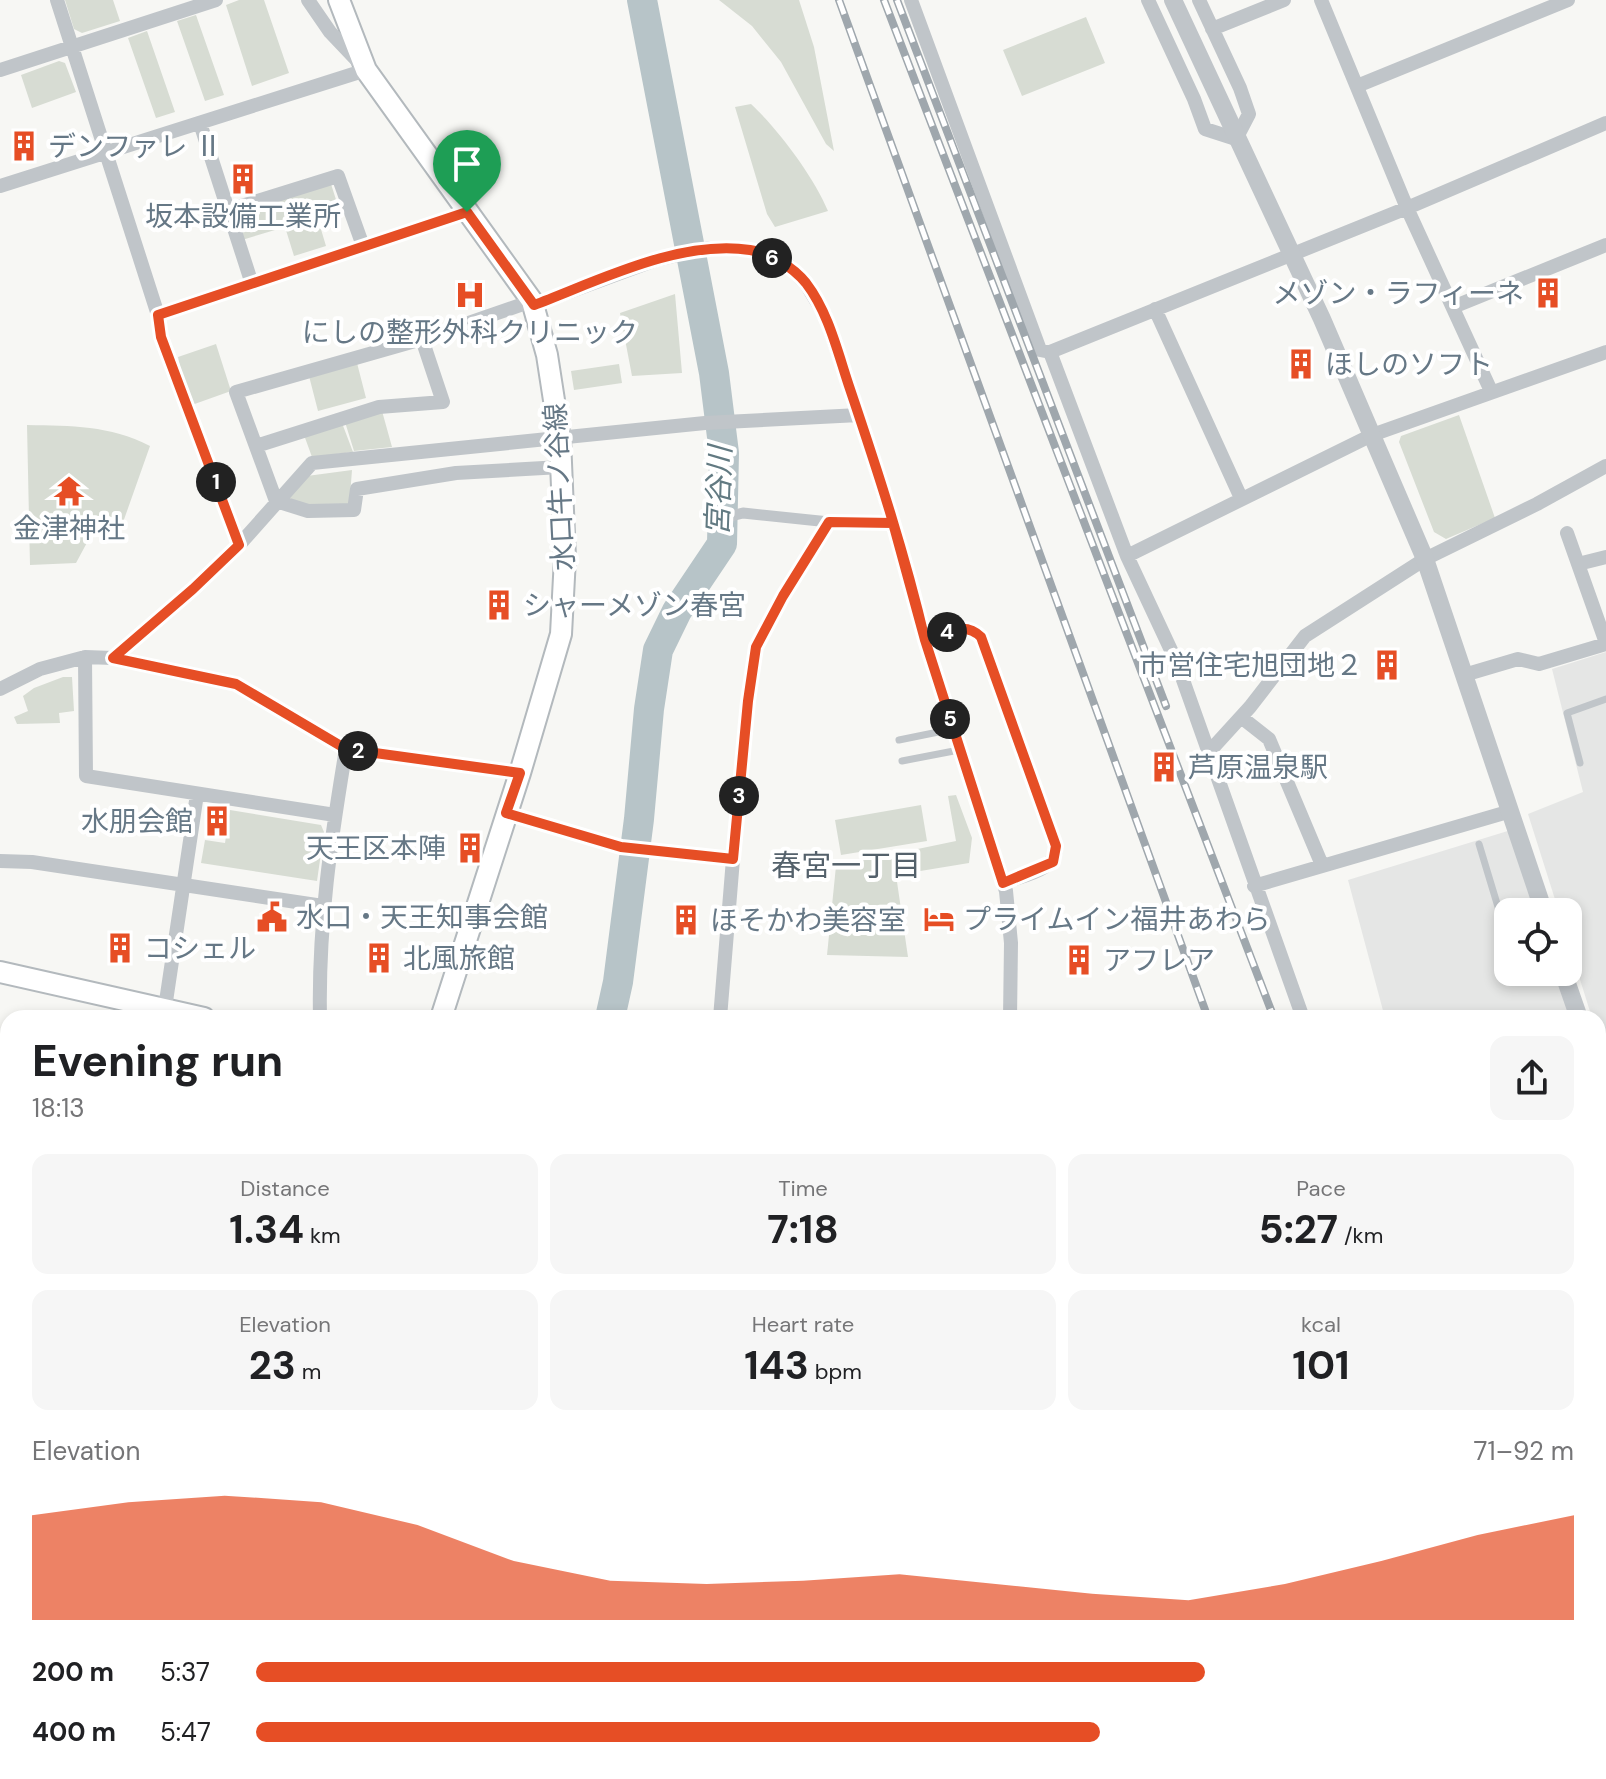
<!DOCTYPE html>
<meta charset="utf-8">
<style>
:root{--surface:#fff;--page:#f6f6f6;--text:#202124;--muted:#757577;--accent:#e64e25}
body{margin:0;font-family:"DM Sans","Noto Sans JP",sans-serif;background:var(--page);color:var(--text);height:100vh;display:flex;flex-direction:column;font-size:30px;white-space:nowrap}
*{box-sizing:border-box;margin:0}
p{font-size:26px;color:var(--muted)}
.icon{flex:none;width:44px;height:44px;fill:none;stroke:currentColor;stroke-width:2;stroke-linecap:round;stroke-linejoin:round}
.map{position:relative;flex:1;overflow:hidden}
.drawer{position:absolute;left:0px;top:1010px;width:1606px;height:770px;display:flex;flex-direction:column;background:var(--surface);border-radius:24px 24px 0 0;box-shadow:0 4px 12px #0003}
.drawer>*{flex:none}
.buttons{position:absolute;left:1494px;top:898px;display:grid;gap:16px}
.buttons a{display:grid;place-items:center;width:88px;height:88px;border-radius:16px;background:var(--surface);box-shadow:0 4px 12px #0003;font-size:40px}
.pin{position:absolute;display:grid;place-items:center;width:68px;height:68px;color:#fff;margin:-82px -34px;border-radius:50% 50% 50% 0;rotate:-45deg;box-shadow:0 0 8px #0007}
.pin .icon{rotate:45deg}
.km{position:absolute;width:40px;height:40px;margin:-20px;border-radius:50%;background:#222;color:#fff;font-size:22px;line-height:40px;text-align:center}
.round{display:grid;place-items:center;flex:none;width:84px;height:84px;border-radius:16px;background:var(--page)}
.overview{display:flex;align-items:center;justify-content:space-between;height:136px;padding:0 32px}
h1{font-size:44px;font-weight:700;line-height:60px}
.stats{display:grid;grid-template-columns:repeat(3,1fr);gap:12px;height:136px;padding:8px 32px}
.stats div{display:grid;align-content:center;border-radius:16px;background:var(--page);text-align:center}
.stats b{font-size:40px;font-weight:700}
.stats small{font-size:22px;font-weight:400}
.stats p{font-size:22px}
.chart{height:224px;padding:16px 32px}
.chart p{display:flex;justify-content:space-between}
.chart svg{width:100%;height:144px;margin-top:8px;fill:var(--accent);opacity:.7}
ul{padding:0 32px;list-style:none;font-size:26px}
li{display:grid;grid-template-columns:128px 96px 1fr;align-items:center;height:60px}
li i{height:20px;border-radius:10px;background:var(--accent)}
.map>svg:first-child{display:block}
.built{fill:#e5e6e5}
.green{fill:#d7dcd3}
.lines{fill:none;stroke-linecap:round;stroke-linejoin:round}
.river{stroke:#b7c4c8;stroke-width:30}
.secondary-casing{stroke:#b3b9bd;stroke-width:24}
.primary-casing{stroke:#b4b9bd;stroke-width:26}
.service{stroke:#c0c5c9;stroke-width:7}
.pedestrian{stroke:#c0c5c9;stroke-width:11}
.minor{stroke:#c0c5c9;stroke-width:14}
.tertiary{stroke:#c0c5c9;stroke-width:18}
.secondary{stroke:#fff;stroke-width:20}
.primary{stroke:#fff;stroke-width:22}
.rail-casing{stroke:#9fa7ad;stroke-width:8}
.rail{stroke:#fff;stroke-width:5;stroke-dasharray:15;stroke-linecap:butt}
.route-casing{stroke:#fff;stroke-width:16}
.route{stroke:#e64e25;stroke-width:10}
.labels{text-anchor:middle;stroke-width:8;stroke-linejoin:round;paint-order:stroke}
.poi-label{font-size:28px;fill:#667886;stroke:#fff;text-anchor:start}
.street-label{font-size:28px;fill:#667886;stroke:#fff}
.water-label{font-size:30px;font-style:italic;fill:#627a82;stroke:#fff}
.neighbourhood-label{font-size:30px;fill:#54616b;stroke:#fff}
</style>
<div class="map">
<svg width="1606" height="1779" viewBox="0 0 1606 1779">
<rect width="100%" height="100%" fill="#f7f7f4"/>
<path class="built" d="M1606 652V1055L1598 1036V1018H1592L1568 941V912H1559L1528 814 1583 792 1552 669Z
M1511 830 1537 912H1508V972H1556L1570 1018H1385L1348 880Z"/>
<path class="green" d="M65 0H113L120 21 82 33 74 29Z
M239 0H264L289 73 252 86 226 5Z
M719 0H799L814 47 834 151 826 144 781 62 752 26Z
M196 15 224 95 205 101 177 21Z
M1086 17 1105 63 1022 96 1003 50Z
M147 31 175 112 156 118 128 38Z
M59 61 65 63 76 92 32 108 21 75Z
M751 104C778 129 814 177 828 211L775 227 767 214 735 107Z
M331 184 339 209 317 216 326 246 294 256 285 227 242 240 234 215Z
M675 294 682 373 632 376 620 313Z
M216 344 231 391 189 406 178 377 181 371 178 357Z
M357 363 366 398 318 411 309 376Z
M619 364 622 383 574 390 571 371Z
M382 411 392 447 354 451 345 422Z
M1459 415 1495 518 1446 539 1434 532 1399 442 1401 436Z
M342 423 353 452 312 457 304 435Z
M27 425C72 426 109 425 150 446L121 528 90 537 76 563 30 565Z
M352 470 349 509H316L288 500 307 476Z
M63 677H72L74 711 59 713 60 723 17 724 14 717 28 711 23 696 34 688Z
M956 795 972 838 969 863 896 875 908 957 827 955 836 866 956 841 948 796Z
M921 805 927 841 841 855 835 820Z
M230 810 321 825 324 832 317 881 201 863 205 840 225 843Z
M1118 1772H1204L1225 1779H1123Z"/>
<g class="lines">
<path class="river" d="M610 1018 618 982 639 819 649 709 658 650 677 611 722 544 724 453 714 373 642 0"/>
<g class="secondary-casing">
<path id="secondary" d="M339 0 366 70 532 301 547 355 560 439 565 558 561 634 520 773 441 1018
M0 972 204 1018
M1598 1753 1606 1755
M1347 1779 1348 1772"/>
</g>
<g class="primary-casing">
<path id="primary" d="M0 1760H8
M38 1772 44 1779"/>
</g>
<path class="service" d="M899 740 953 729
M902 761 959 750
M1580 763 1567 713 1606 699
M1479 844 1508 940"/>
<path class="pedestrian" d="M715 520 743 513 829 522
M733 859 748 701 756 647 783 596 829 522 893 523"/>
<path class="minor" d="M57 0 158 315 161 337 239 545
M911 0 1040 350 1050 352 1127 556 1177 663 1303 1018
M1148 0 1194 99 1205 129 1236 139 1249 114 1240 88 1199 0
M1321 0 1407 208 1491 391
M1212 29 1284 0
M0 70 216 0
M1357 86 1568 0
M200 123 252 284
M0 186 366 70 330 32 308 0
M229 210 338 176 363 246
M532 301 422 339 236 392 276 501 308 511 354 510 357 489 456 473 561 467
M534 305 656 260 709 248 752 250 789 266 806 284 825 315 859 415 893 523 925 640 1006 891 1011 943 1010 1018
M1453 307 1606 245
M1155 309 1241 498
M158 315 467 212
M1050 352 1407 208 1606 123
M256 446 379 407 443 402 422 339
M711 521 715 520
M1567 533 1578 564
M1127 556 1372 435 1606 352
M1606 557 1578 564 1606 643
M925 640C944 633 964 621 981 637L1056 846C1057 871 1023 875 1003 883
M85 657 86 776 335 815
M113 658 193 589 239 545 312 463 705 423 859 415
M1464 675 1518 659 1539 664 1606 644
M0 689 40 669 85 657 113 658 236 684 346 749 520 773
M1241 717 1269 739 1322 865
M1209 752 1250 707 1305 636 1425 559 1537 504 1606 466
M506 813 621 847 733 859 720 1018
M0 861 32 862 323 906
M1254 886 1511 811
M165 1008 197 794
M320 1018C318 927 331 838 346 749
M0 1070H8
M0 1210H8
M0 1282H8
M1598 1337 1606 1338
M0 1395 2 1394
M0 1554 8 1552
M1598 1737 1606 1739
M107 1772 126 1779
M358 1772 410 1779
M865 1772 869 1779
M1110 1772 1115 1779
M179 1779V1772
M440 1779V1772
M696 1779 699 1772
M820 1779 823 1772"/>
<path class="tertiary" d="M1173 0 1322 319 1425 559 1544 912
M1563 972 1579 1018
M1598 1077 1606 1098
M357 1779 358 1772"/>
<use href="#secondary" class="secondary"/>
<use href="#primary" class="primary"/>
<g class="rail-casing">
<path id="rail" d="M839 0 1208 1018
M884 0 1274 1018
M897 0 1166 706
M1481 1772 1483 1779
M1499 1772 1501 1779
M1568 1772 1571 1779
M1586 1772 1589 1779"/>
</g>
<use href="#rail" class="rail"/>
</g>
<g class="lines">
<g class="route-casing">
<path id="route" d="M467 212 158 315 161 337 239 545 193 589 113 658 236 684 346 749 520 773 506 813 621 847 733 859 748 701 756 647 783 596 829 522 893 523 925 640C944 633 965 620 981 637L1056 846 1053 862 1003 883 925 640C905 555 878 472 850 389 838 354 829 313 806 283 793 267 770 253 750 250 680 239 598 281 534 305L467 212"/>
</g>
<use href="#route" class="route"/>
</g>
<defs>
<g id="building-bare" transform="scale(2.4)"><path d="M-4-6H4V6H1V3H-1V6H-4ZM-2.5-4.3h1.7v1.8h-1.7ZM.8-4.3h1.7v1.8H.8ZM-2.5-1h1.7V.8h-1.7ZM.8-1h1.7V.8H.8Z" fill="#e64e25" stroke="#fff" stroke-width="2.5" paint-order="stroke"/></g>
<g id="hospital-bare" transform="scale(2.4)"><path d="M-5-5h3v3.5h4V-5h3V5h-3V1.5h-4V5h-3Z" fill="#e64e25" stroke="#fff" stroke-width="2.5" paint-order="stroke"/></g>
<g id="temple-bare" transform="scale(2.4)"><path d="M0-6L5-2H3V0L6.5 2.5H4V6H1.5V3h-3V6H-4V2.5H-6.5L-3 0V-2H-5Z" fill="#e64e25" stroke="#fff" stroke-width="2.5" paint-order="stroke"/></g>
<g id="civic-bare" transform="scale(2.4)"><path d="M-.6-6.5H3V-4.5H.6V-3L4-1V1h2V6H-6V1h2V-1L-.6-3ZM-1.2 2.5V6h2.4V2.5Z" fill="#e64e25" stroke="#fff" stroke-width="2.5" paint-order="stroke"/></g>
<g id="hotel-bare" transform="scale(2.4)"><path d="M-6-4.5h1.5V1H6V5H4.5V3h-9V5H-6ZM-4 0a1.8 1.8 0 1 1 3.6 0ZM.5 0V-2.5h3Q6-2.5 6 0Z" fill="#e64e25" stroke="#fff" stroke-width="2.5" paint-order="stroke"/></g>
</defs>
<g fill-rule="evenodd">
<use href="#building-bare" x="24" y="146"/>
<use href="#building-bare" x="243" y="179"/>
<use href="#building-bare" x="1548" y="293"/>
<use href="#hospital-bare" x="470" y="295"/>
<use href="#building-bare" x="1301" y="364"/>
<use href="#temple-bare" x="69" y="491"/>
<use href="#building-bare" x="499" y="605"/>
<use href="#building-bare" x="1387" y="665"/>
<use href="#building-bare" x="1164" y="767"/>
<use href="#building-bare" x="217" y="821"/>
<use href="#building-bare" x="470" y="848"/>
<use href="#civic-bare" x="272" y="917"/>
<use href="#hotel-bare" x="939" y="919"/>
<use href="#building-bare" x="686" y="920"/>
<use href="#building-bare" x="120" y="948"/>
<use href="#building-bare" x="379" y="958"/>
<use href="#building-bare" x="1079" y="960"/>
</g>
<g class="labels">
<g class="poi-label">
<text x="48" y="156">デンファレ Ⅱ</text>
<text x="243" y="226" text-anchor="middle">坂本設備工業所</text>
<text x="1524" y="303" text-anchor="end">メゾン・ラフィーネ</text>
<text x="470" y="342" text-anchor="middle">にしの整形外科クリニック</text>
<text x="1325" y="374">ほしのソフト</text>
<text x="69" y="538" text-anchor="middle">金津神社</text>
<text x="523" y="615">シャーメゾン春宮</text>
<text x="1363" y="675" text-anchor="end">市営住宅旭団地２</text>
<text x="1188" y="777">芦原温泉駅</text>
<text x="193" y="831" text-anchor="end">水朋会館</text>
<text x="446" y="858" text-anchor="end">天王区本陣</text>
<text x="296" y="927">水口・天王知事会館</text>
<text x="963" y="929">プライムイン福井あわら</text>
<text x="710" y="930">ほそかわ美容室</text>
<text x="144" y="958">コシェル</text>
<text x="403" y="968">北風旅館</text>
<text x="1103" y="970">アフレア</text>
</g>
<g class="street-label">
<text transform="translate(559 487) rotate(-93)" y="10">水口牛ノ谷線</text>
</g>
<g class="water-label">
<text transform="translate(719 491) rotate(-88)" y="10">宮谷川</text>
</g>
<g class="neighbourhood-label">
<text x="846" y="876">春宮一丁目</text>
</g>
</g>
</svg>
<div class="buttons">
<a><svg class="icon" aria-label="locate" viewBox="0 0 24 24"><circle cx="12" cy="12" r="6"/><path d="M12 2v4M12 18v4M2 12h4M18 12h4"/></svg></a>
</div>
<div class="pin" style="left:467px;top:212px;background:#1e9e55"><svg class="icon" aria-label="arrive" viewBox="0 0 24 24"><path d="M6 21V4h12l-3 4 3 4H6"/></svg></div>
<b class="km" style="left:216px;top:482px">1</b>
<b class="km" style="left:358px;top:751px">2</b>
<b class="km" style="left:739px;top:796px">3</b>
<b class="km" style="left:947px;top:632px">4</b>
<b class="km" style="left:950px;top:719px">5</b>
<b class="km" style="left:772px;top:258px">6</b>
<section class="drawer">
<div class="overview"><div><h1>Evening run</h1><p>18:13</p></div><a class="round"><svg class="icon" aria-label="share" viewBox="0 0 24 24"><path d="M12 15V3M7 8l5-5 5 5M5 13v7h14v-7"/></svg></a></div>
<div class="stats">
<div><p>Distance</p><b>1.34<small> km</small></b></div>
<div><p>Time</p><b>7:18</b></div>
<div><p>Pace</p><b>5:27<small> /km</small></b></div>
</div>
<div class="stats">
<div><p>Elevation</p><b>23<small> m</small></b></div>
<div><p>Heart rate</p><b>143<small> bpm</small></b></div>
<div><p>kcal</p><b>101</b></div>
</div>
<div class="chart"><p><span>Elevation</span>71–92 m</p>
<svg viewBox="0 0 160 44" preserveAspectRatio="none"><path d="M0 44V12L10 8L20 6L30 8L40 15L50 26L60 32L70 33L80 32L90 30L100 33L110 36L120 38L130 33L140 26L150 18L160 12V44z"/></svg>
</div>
<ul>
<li><b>200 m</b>5:37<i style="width:72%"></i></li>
<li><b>400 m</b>5:47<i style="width:64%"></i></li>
</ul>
</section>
</div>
